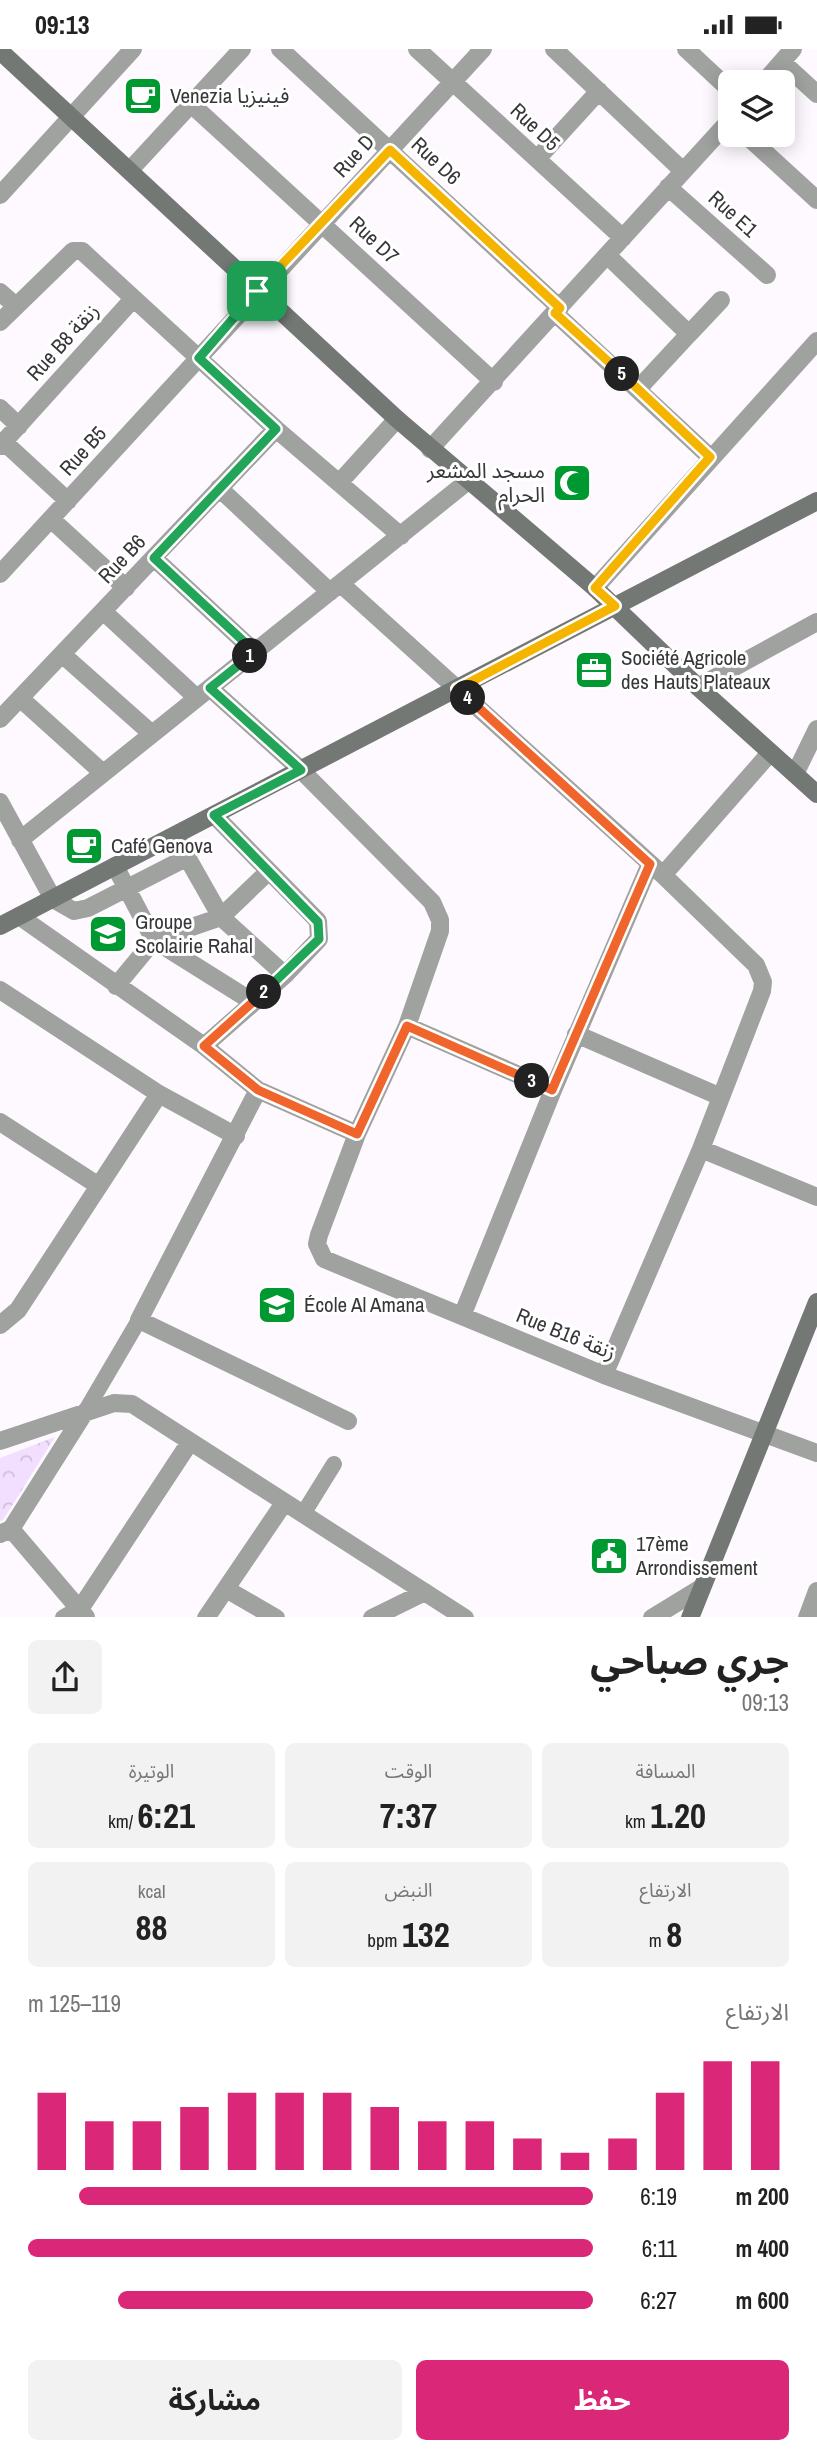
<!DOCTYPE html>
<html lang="ar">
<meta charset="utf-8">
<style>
:root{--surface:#fff;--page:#f2f2f2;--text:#222;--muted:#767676;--accent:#db2777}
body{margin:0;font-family:"Archivo Narrow","Noto Sans Arabic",sans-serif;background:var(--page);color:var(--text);direction:rtl;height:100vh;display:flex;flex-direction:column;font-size:26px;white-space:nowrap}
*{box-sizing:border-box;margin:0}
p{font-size:23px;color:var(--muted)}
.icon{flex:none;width:38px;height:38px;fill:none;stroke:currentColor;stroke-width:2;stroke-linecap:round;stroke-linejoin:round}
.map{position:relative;height:1568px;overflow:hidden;direction:ltr}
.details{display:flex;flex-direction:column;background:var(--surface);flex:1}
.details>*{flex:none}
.fabs{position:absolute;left:718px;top:21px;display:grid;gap:14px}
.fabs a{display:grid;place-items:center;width:77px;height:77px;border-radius:10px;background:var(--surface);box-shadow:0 4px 18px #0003;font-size:35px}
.pin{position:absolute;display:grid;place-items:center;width:60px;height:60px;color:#fff;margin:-30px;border-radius:14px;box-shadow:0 4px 10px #0006}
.km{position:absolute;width:35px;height:35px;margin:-18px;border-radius:50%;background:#222;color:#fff;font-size:19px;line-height:35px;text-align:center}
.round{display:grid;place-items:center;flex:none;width:74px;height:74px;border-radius:10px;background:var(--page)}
.overview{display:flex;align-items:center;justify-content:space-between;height:119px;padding:0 28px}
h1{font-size:38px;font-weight:700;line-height:52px}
.figures{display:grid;grid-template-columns:repeat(3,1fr);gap:10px;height:119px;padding:7px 28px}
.figures div{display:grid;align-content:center;border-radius:10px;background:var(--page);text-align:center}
.figures b{font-size:35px;font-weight:700}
.figures small{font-size:19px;font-weight:400}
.figures p{font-size:19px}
.chart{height:196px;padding:14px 28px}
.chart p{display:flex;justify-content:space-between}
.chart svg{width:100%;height:126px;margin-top:7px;stroke:var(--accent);stroke-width:6}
.button{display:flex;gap:14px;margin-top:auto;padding:14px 28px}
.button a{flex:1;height:80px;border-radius:10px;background:var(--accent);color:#fff;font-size:28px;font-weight:700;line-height:80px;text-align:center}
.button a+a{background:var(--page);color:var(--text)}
ul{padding:0 28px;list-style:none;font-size:23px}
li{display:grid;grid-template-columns:112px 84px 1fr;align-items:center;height:52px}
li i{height:18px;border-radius:9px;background:var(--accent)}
.status{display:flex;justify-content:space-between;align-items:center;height:49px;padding:0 35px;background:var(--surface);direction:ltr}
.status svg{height:19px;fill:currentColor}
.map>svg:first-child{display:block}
.park{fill:url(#park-crowns)}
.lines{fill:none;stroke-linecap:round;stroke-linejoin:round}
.pedestrian{stroke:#a0a2a0;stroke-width:16}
.minor{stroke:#a0a2a0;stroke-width:18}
.tertiary{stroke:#a0a2a0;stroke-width:18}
.secondary{stroke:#747874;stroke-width:18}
.split-1-casing{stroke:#fff;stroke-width:14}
.split-2-casing{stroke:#fff;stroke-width:14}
.split-3-casing{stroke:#fff;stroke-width:14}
.split-4-casing{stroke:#fff;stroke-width:14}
.split-5-casing{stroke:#fff;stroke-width:14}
.split-6-casing{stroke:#fff;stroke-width:14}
.split-1{stroke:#22a559;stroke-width:9}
.split-2{stroke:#22a559;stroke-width:9}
.split-3{stroke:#f0652b;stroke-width:9}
.split-4{stroke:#f0652b;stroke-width:9}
.split-5{stroke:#f5b400;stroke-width:9}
.split-6{stroke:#f5b400;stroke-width:9}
.labels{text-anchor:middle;stroke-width:6;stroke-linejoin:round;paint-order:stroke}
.poi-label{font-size:21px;fill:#373638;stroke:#fff;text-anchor:start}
.street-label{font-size:21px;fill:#373638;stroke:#fff}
</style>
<div class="status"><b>09:13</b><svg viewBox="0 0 49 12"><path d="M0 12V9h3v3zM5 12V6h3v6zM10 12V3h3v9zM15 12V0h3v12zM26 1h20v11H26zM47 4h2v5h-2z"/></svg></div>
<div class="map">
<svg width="817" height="1569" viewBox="0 0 817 1569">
<defs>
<pattern id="park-crowns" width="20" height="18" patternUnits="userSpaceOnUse" patternTransform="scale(1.75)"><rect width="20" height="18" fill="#f2defe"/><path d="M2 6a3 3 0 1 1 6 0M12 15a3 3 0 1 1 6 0" fill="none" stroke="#d0bfda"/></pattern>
</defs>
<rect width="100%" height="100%" fill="#fdf9fe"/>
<path class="park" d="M55 1388 3 1471 0 1472V1409Z"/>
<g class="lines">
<path class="pedestrian" d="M85 1363 139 1271
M303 1465 334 1415"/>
<path class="minor" d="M280 0 560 259
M417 0 623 189
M554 0 683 122
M686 0 730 41
M782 13 817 45
M764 33 793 0
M191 55 494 333
M746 86 817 151
M537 110 599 42
M130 121 242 0
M668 138 767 226
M608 207 689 285 638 340
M0 243 16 257
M555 264 710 408
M0 273 73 202H82L276 380 401 487
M689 285 721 251
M0 359 19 377
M4 393 68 452
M0 397 133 250
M430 400 730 71
M339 434 397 370
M219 439 330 543
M52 471 126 539
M154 509 255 603
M0 525 483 0
M341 535 663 826 756 916 763 933 762 942 701 1100 604 1326
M595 539 817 292
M104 563 197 649
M63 606 152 685
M698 638 817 573
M210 639 301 721 432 853 440 871V882L407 977 357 1085 319 1186 317 1195 324 1210 604 1326 817 1404
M21 650 103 724
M0 670 276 380
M795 725 817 680
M0 753 53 850 74 862 88 859 186 809
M175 787 221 868 285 926
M20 791 468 432
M115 817 154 891 253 953
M663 826 770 704
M19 867 204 997 258 1041 357 1085
M116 937 154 891 221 868 269 822
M0 941 159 1045 236 1087
M407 977 553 1041
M576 985 721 1048
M204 997 285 926 319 890 318 872 214 766
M258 1041 139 1271 348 1372
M0 1073 99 1137
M701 1100 817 1148
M462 1267 553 1041 650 815
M0 1276 18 1261 159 1045
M0 1392 114 1354 132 1355 465 1569
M11 1480 86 1568
M0 1485 11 1480 85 1363
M226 1540 276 1569
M64 1569 80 1560 190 1393
M206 1569 284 1454
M372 1569 425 1543
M807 1569 817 1542"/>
<path class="tertiary" d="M0 146 133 0
M652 1569 701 1539"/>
<path class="secondary" d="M0 2 397 370 595 539 698 638 817 745
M0 877 817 452
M690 1569 817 1253"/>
</g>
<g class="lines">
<g class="split-1-casing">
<path id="split-1" d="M250 607 255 603 154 509 276 380 199 309 257 242"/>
</g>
<g class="split-2-casing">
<path id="split-2" d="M250 607 210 639 301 721 214 766 318 873 319 890 264 943"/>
</g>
<g class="split-3-casing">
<path id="split-3" d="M264 943 204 997 258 1041 357 1085 407 977 532 1032"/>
</g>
<g class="split-4-casing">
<path id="split-4" d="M468 649 650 815 552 1041 532 1032"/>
</g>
<g class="split-5-casing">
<path id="split-5" d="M468 649 457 640 615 557 595 539 710 408 622 325"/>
</g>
<g class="split-6-casing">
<path id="split-6" d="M257 242 390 101 560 259 555 264 622 325"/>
</g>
<use href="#split-1" class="split-1"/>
<use href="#split-2" class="split-2"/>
<use href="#split-3" class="split-3"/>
<use href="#split-4" class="split-4"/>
<use href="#split-5" class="split-5"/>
<use href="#split-6" class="split-6"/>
</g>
<defs>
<g id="cafe-square" transform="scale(2.0125)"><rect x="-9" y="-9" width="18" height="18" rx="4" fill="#009830" stroke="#fff"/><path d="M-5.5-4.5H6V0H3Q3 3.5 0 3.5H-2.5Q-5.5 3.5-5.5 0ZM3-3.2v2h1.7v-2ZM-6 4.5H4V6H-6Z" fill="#fff"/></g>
<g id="mosque-square" transform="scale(2.0125)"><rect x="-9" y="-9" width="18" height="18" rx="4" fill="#009830" stroke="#fff"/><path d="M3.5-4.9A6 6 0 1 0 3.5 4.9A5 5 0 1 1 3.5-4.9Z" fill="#fff"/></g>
<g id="office-square" transform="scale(2.0125)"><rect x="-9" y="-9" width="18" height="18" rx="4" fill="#009830" stroke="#fff"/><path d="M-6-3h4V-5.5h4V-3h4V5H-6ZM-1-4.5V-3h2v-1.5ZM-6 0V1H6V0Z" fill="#fff"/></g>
<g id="school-square" transform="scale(2.0125)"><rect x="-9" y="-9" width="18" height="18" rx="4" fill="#009830" stroke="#fff"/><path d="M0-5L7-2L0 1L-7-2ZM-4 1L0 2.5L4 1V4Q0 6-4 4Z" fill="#fff"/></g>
<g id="civic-square" transform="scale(2.0125)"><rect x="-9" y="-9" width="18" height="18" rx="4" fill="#009830" stroke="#fff"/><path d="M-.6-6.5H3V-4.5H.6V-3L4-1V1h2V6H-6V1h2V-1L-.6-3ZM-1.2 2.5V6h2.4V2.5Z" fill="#fff"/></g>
</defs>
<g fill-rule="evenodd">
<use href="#cafe-square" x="143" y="47"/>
<use href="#mosque-square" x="572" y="434"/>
<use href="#office-square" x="594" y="621"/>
<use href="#cafe-square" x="84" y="797"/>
<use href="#school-square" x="108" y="885"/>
<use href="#school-square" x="277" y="1256"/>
<use href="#civic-square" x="609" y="1507"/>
</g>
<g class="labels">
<g class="poi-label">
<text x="170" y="54">Venezia فينيزيا</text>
<text x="545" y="429" text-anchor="end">مسجد المشعر<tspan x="545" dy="24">الحرام</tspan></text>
<text x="621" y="616">Société Agricole<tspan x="621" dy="24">des Hauts Plateaux</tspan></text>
<text x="111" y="804">Café Genova</text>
<text x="135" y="880">Groupe<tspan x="135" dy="24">Scolairie Rahal</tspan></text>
<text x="304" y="1263">École Al Amana</text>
<text x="636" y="1502">17ème<tspan x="636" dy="24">Arrondissement</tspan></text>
</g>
<g class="street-label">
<text transform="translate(535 78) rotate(43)" y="7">Rue D5</text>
<text transform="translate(354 107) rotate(-48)" y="7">Rue D</text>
<text transform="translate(436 112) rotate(43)" y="7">Rue D6</text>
<text transform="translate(733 165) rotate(42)" y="7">Rue E1</text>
<text transform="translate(374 191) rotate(43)" y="7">Rue D7</text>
<text transform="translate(63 293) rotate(-48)" y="7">Rue B8 زنقة</text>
<text transform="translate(83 402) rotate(-48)" y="7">Rue B5</text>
<text transform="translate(122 510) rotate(-47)" y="7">Rue B6</text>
<text transform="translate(566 1285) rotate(22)" y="7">Rue B16 زنقة</text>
</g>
</g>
</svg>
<div class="fabs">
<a><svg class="icon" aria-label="layers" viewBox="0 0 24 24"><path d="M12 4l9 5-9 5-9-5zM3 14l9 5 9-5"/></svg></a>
</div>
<div class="pin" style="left:257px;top:242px;background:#1e9e55"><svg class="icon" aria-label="arrive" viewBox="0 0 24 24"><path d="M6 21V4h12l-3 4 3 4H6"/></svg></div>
<b class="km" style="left:250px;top:607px">1</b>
<b class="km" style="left:264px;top:943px">2</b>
<b class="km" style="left:532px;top:1032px">3</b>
<b class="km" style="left:468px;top:649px">4</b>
<b class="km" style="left:622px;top:325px">5</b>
</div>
<section class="details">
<div class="overview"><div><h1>جري صباحي</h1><p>09:13</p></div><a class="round"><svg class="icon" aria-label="share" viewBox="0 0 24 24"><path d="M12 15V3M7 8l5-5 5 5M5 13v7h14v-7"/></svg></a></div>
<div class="figures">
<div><p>المسافة</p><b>1.20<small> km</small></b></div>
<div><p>الوقت</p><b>7:37</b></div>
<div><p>الوتيرة</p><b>6:21<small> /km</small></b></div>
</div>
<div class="figures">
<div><p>الارتفاع</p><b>8<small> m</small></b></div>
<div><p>النبض</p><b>132<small> bpm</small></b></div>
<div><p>kcal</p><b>88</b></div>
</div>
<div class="chart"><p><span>الارتفاع</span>119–125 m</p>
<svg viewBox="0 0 160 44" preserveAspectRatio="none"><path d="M5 44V17M15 44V27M25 44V27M35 44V22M45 44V17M55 44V17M65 44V17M75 44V22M85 44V27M95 44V27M105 44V33M115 44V38M125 44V33M135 44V17M145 44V6M155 44V6"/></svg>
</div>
<ul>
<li><b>200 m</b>6:19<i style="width:91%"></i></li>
<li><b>400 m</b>6:11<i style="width:100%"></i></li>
<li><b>600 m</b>6:27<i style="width:84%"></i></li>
</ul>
<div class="button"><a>حفظ</a><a>مشاركة</a></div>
</section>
